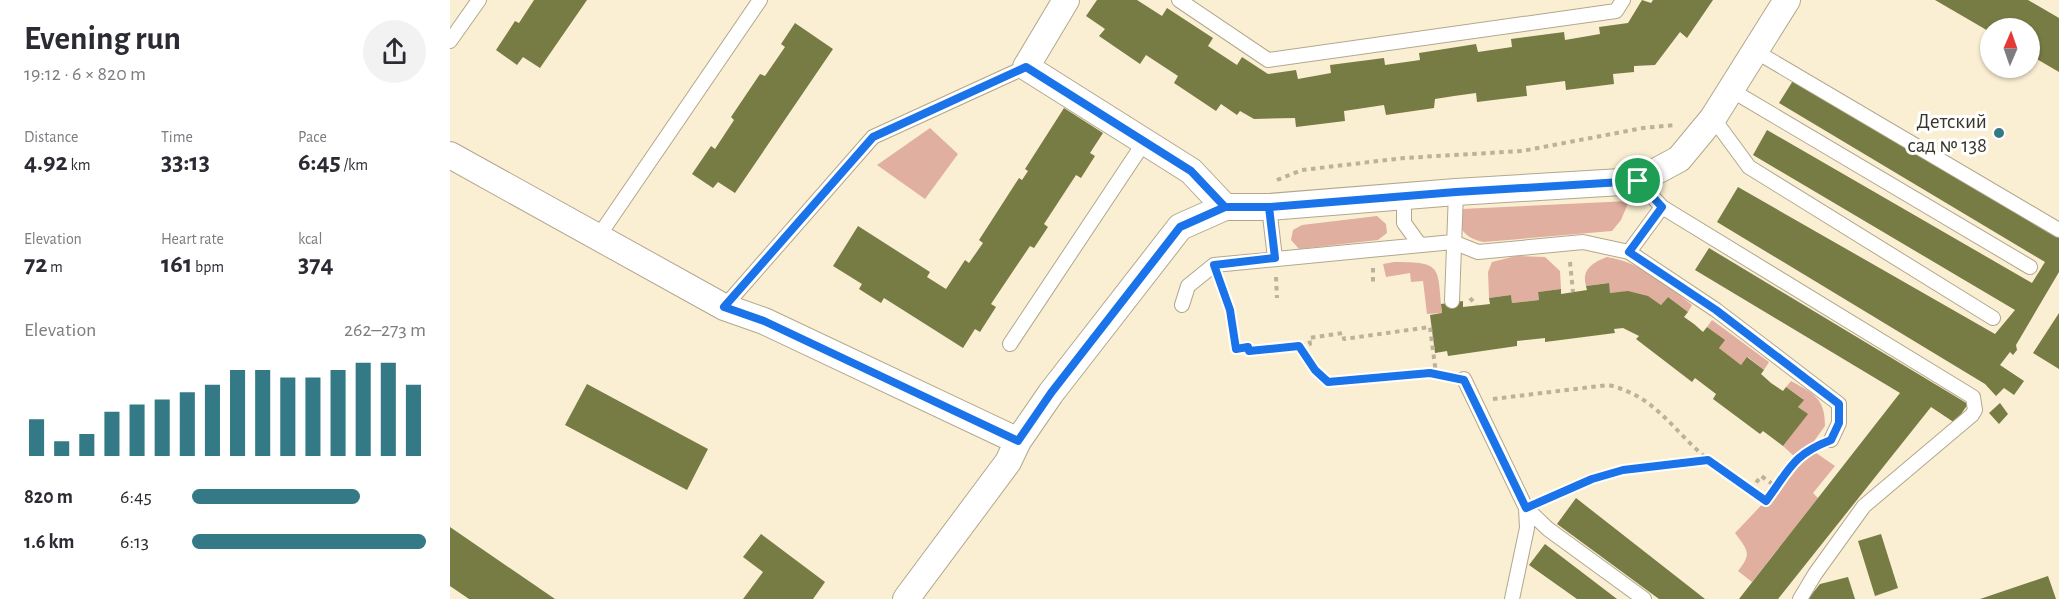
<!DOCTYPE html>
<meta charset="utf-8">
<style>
:root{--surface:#fff;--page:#f2f2f3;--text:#2b2b33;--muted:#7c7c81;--accent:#347a86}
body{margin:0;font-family:"Alegreya Sans",sans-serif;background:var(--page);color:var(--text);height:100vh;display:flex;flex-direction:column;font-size:22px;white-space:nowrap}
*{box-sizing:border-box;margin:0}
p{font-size:20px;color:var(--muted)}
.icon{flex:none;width:33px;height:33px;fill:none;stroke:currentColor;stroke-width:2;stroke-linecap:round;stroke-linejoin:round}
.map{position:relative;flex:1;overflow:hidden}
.drawer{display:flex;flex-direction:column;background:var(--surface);width:450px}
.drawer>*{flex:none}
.needle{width:39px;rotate:2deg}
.fabs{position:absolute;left:1530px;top:18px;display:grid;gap:12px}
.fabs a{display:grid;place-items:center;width:60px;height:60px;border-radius:50%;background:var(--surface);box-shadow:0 2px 4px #0004;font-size:30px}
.pin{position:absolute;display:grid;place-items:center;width:51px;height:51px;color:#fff;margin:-26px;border:3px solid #fff;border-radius:50%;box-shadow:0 2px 6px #0007}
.round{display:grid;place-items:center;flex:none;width:63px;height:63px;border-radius:32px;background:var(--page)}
.headline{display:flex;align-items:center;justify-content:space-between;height:102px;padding:0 24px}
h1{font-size:33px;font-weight:700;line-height:45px}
.figures{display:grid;grid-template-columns:repeat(3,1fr);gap:9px;height:102px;padding:6px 24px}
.figures div{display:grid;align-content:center}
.figures b{font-size:26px;font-weight:700}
.figures small{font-size:16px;font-weight:400}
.figures p{font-size:16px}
.chart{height:168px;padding:12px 24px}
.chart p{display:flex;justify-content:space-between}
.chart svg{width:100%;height:108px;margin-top:6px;stroke:var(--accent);stroke-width:6}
ul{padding:0 24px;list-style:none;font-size:20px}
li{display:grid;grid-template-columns:96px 72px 1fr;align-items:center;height:45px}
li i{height:15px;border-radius:8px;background:var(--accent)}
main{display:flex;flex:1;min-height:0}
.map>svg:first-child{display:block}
.green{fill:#e1af9f}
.building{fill:#777b44}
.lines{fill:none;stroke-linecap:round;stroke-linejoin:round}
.lane-casing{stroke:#b2a78d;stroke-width:16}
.street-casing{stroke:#b2a78d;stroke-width:28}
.path{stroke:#bbb29b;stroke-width:4;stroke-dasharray:4.5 4.5;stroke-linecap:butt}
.lane{stroke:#fff;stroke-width:14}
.street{stroke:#fff;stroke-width:26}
.route-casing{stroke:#fff;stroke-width:12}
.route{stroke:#1a73e8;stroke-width:8}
.poi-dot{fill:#347a86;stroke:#fff;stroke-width:2}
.labels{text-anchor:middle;stroke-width:6;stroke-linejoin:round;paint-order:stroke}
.poi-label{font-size:21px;fill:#3a362b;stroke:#fff;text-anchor:end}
</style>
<main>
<section class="drawer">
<div class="headline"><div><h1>Evening run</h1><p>19:12 · 6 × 820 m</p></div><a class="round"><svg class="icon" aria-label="share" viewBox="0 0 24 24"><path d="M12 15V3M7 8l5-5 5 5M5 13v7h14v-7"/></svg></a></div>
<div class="figures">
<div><p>Distance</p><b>4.92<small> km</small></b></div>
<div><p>Time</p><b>33:13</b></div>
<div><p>Pace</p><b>6:45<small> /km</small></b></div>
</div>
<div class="figures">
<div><p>Elevation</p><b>72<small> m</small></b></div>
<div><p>Heart rate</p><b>161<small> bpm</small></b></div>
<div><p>kcal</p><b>374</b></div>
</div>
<div class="chart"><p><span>Elevation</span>262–273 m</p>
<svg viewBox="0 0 160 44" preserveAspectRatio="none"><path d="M5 44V29M15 44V38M25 44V35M35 44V26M45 44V23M55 44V21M65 44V18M75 44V15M85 44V9M95 44V9M105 44V12M115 44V12M125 44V9M135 44V6M145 44V6M155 44V15"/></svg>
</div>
<ul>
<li><b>820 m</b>6:45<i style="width:72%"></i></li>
<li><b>1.6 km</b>6:13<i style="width:100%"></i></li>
</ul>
</section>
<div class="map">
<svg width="1609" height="599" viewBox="0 0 1609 599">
<rect width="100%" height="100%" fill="#fbefd3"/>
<path class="green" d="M480 128 508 154 475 199 427 165Z
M1179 201 1171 220 1162 231 1034 242C1016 239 1005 228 1011 209Z
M927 216 936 224 937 233 928 240 849 249 841 240 843 230 852 225Z
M1066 256 1095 257 1110 271 1111 289 1088 292 1089 300 1062 303 1061 295 1039 298 1038 272 1042 262Z
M1157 257C1190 262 1217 285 1242 305L1238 312 1218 297 1211 305C1194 293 1180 291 1160 293L1158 283 1136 286C1131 269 1144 262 1157 257Z
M944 262C994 262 987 267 992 313L977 314 973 281 961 282 960 273 936 277 933 264Z
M1262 320 1319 362 1314 370 1298 357 1291 365 1269 348 1274 340 1257 327Z
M1341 381C1364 394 1375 398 1375 426L1359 448 1385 466 1363 493 1368 498 1302 582 1288 571C1302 553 1298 551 1285 533L1321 495 1346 458 1333 446 1357 414 1348 407 1353 399 1336 387Z"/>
<path class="building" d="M84 0H137L90 68 73 57 67 65 46 50 65 21 69 23Z
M647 0H687L712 16 717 8 763 38 758 46 787 65 792 57 818 74 846 70 848 79 881 73 880 65 934 58 935 65 970 60 969 53 1026 44 1028 52 1062 47 1061 39 1114 32 1115 40 1150 34 1149 27 1178 23 1192 0 1201 3 1203 0H1263L1237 38 1230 32 1205 65 1184 66V72L1163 74 1164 84 1116 90 1115 81 1076 86 1077 96 1027 102 1026 93 1004 96 985 99 984 108 936 115 934 105 894 111 895 121 846 127 845 118 804 119 790 111 787 115 771 104 766 111 724 83 728 76 696 55 690 64 649 36 655 29 636 16Z
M1485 0H1578L1609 18V72L1580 55V28H1540V32Z
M345 23 383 49 285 193 268 182 263 188 242 174 261 146 265 149 284 120 281 117 310 74 315 76 335 47 331 44Z
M1344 79 1609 236V272L1566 345 1567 350 1563 355 1560 352 1550 365 1574 381 1564 395 1554 388 1546 396 1535 384 1267 222 1288 187 1545 334 1565 310 1303 155 1317 130 1582 283 1595 262 1329 103Z
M614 108 653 133 640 153 645 156 631 178 626 175 594 224 598 227 584 248 580 246 541 304 546 307 530 332 525 329 513 348 434 298 431 303 409 289 412 284 383 266 408 226 480 272 477 277 496 289 515 260 519 263 533 243 529 240 569 178 572 180 578 171 575 169Z
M1259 248 1518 404 1505 423 1481 407 1328 599H1289L1450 393 1245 270Z
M1159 283 1160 293 1178 291 1198 296 1211 305 1218 297 1238 312 1234 317 1244 324 1253 332 1257 327 1275 340 1269 348 1291 365 1297 357 1314 370 1311 374 1321 383 1333 391 1336 387 1354 400 1348 407 1358 414 1333 446 1313 431 1310 434 1263 399 1266 394 1245 378 1242 382 1186 339 1189 336 1173 328 1164 329 1165 333 1095 342V338L1067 341V346L998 356 997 351 985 353 980 315 992 313 991 304 1013 301V307L1040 304 1039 298 1061 295 1062 303 1089 300 1088 292 1111 289V294L1137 290 1136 286Z
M1609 313V369L1583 353Z
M137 384 258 449 237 490 115 425Z
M1550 403 1558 414 1549 424 1539 413Z
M1126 498 1255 599H1209L1107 524Z
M0 527 105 599H19L0 586Z
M311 534 375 582 363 599H293L313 572 293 557Z
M1431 534 1448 588 1425 596 1408 541Z
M1095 544 1167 599H1127L1079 565Z
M1598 576 1606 599H1530Z
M1398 577 1405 599H1358L1370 584Z"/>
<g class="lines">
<g class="lane-casing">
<path id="lane" d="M729 0 818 60 1166 11 1173 0
M0 41 29 0
M1305 51 1609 230
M1281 90 1580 267
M1263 118 1299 167 1543 318
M1188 181 1212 207 1523 397 1525 410 1522 415 1414 506 1365 574 1350 599
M954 196V223L970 245
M819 207 825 258
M1212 207 1179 252 1266 310 1389 404V423L1381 440
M148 237 310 0
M1002 301 1006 192
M732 305 738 286 764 265 1003 242 1028 252 1133 242 1179 252
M274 307 423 137 576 67
M560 344 695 141
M1014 379 1076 508 1077 528 1062 599
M1076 508 1098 529 1194 599"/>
</g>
<g class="street-casing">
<path id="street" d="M616 0 576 67 741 171 775 207
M0 155 274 307 314 321 568 441
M456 599 558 462 568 441 601 393 730 227 775 207H819L1006 192 1188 181 1229 159 1263 118 1337 0"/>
</g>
<path class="path" d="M827 180 852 170 954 158 1072 151 1193 128 1225 125
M1120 262 1123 292
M923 268V285
M826 277 827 298
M770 284 780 310 786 349 798 347 799 351 860 344 859 338 893 333 894 339 980 327 986 374
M1020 298 1026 305
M849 346 865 370 878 382 980 373 996 376
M1043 399 1158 385C1207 396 1223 432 1260 461 1278 475 1297 487 1316 501L1347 458 1364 447
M1301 490 1311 476 1327 487
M1095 501 1142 479 1173 470 1258 460"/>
<use href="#lane" class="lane"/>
<use href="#street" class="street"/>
</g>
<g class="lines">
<g class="route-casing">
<path id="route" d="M1188 181 1006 192 819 207H775L741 171 576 67 423 137 274 307 314 321 568 441 601 393 730 227 775 207H819L825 258 764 265 780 310 786 349 798 347 799 351 849 346 865 370 878 382 980 373 1014 380 1076 508 1142 479 1173 470 1258 460 1316 501C1340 469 1342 455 1381 440L1389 423V404L1266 310 1179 252 1212 207 1188 181"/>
</g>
<use href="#route" class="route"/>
</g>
<circle class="poi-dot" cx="1549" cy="133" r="6"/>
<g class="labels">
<g class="poi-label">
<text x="1537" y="128">Детский<tspan x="1537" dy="24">сад № 138</tspan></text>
</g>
</g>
</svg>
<div class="fabs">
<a><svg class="needle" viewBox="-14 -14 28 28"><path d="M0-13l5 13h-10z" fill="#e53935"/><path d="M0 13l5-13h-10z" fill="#7c7c81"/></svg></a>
</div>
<div class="pin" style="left:1188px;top:181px;background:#1e9e55"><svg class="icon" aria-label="arrive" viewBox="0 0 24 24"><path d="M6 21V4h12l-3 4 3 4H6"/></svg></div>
</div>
</main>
